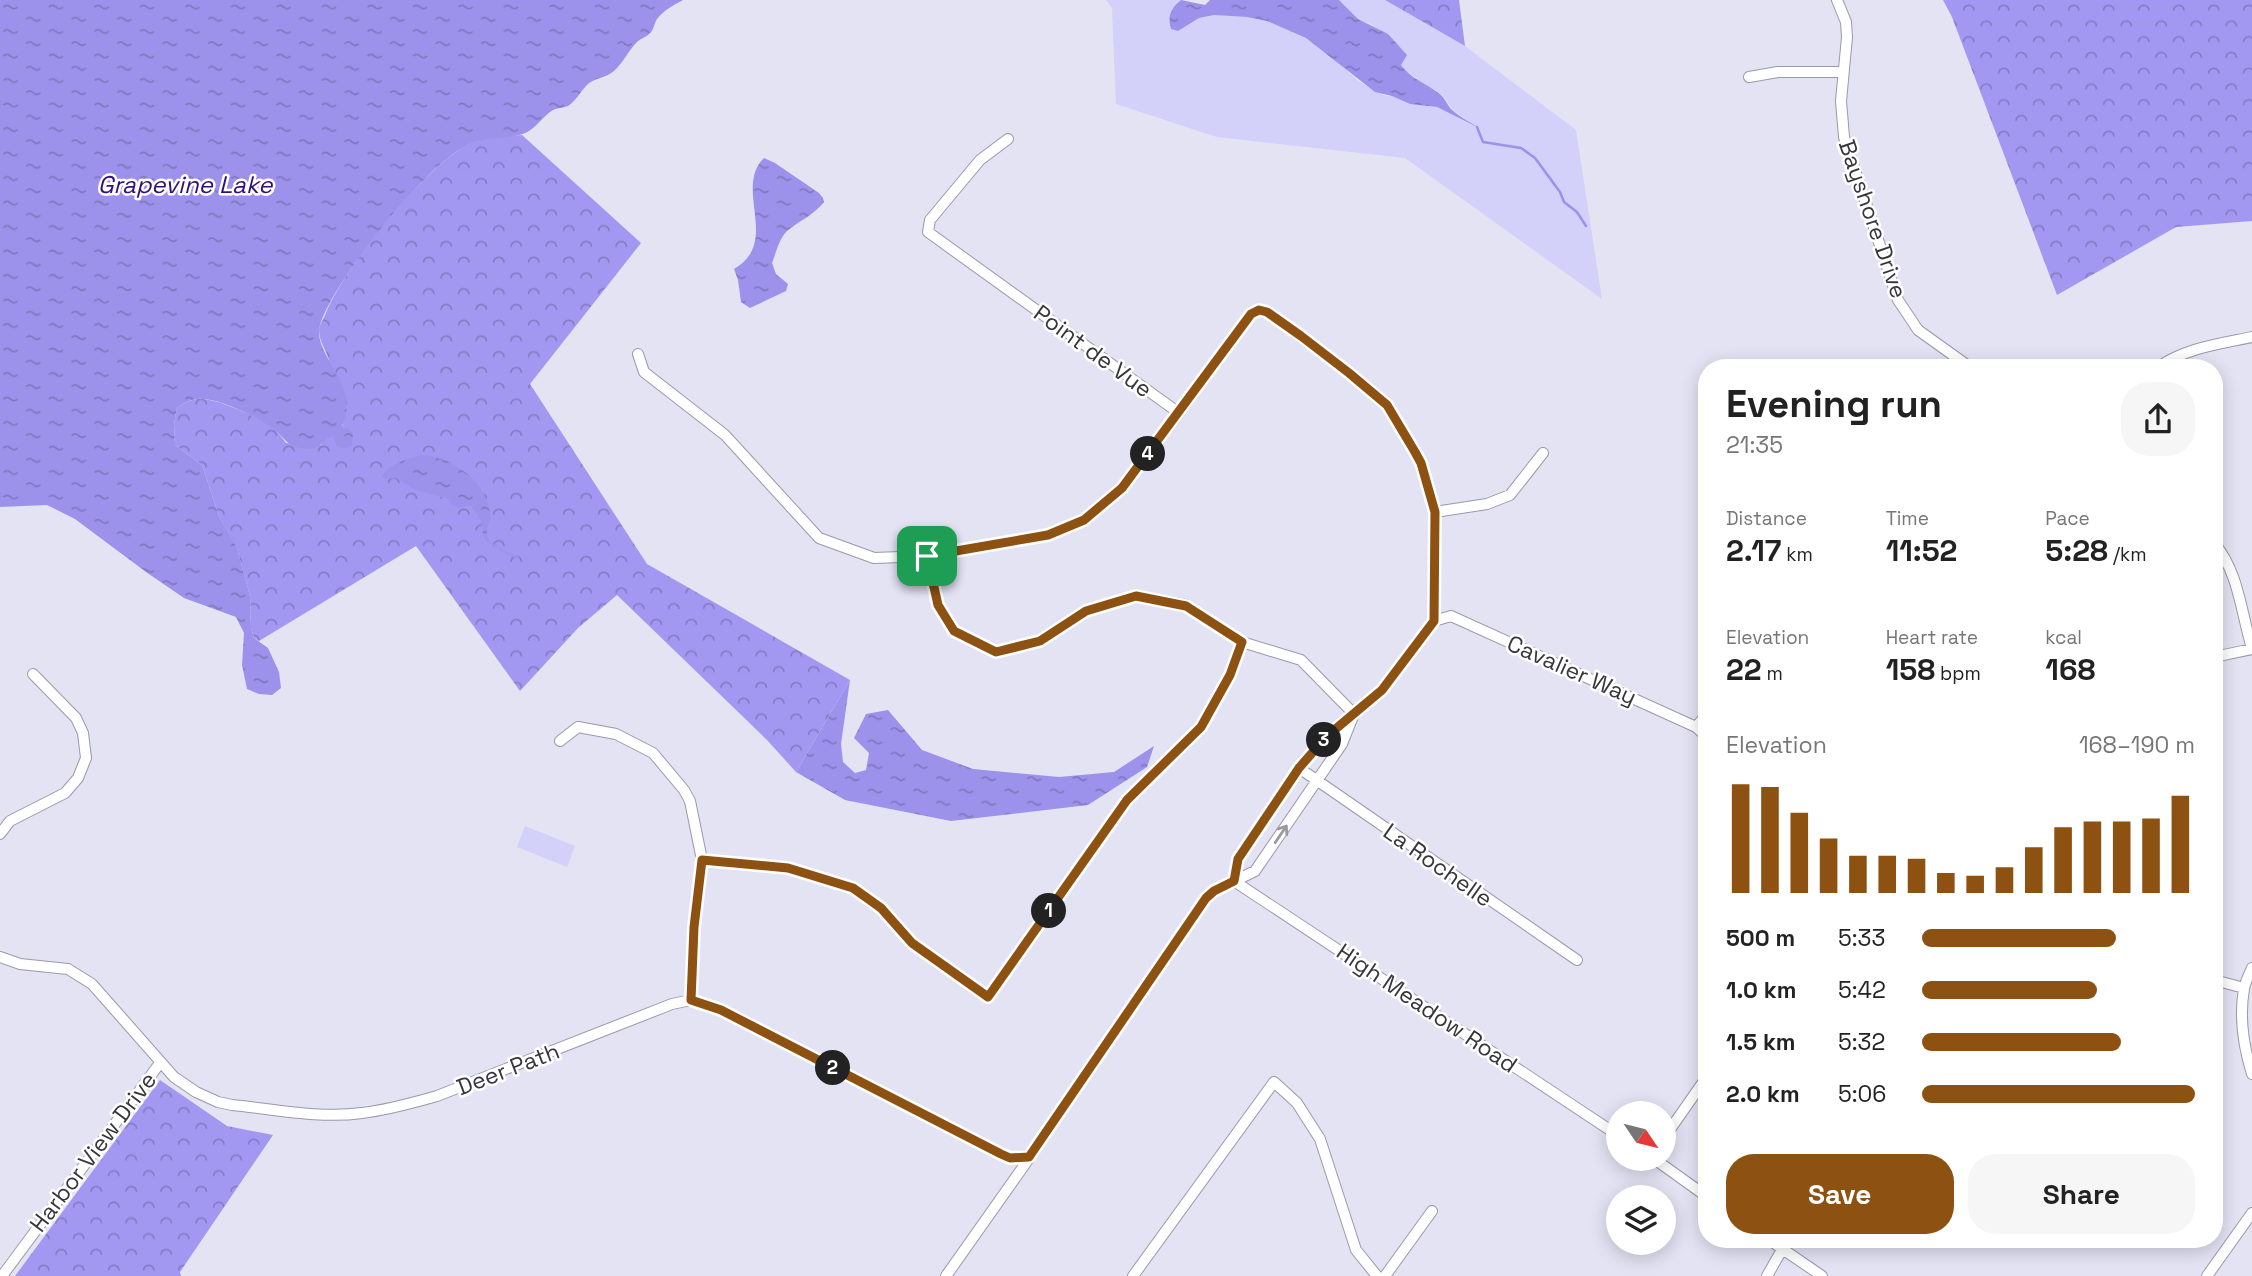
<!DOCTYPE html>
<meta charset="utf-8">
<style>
:root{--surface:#fff;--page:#f6f6f6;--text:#222;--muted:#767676;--accent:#8d5112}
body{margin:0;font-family:"Space Grotesk",sans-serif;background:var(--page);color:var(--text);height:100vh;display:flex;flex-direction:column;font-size:26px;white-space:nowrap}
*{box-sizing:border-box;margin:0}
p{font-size:23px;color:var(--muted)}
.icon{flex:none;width:38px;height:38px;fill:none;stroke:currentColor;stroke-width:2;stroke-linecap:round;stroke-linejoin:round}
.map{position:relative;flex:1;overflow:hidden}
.panel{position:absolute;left:1698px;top:359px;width:525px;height:889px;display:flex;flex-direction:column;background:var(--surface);border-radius:28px;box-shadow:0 4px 18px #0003}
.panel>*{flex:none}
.needle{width:46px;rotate:125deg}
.controls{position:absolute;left:1606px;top:1101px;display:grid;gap:14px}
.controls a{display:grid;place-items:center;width:70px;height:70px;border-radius:50%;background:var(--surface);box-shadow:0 4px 18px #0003;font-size:35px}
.pin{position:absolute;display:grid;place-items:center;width:60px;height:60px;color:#fff;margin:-30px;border-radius:14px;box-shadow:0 4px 10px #0006}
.km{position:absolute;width:35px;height:35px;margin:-18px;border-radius:50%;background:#222;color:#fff;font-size:19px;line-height:35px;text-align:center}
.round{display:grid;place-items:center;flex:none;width:74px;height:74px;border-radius:28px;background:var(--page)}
.overview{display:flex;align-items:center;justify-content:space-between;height:119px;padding:0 28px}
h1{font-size:38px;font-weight:800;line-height:52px}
.metrics{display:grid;grid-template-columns:repeat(3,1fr);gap:10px;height:119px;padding:7px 28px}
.metrics div{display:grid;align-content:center}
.metrics b{font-size:30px;font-weight:800}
.metrics small{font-size:19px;font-weight:400}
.metrics p{font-size:19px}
.chart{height:196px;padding:14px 28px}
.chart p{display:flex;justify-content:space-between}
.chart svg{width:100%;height:126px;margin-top:7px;stroke:var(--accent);stroke-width:6}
.cta{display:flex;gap:14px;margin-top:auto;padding:14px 28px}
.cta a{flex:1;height:80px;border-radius:28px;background:var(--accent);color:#fff;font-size:28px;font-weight:800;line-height:80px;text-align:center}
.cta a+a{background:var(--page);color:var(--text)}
ul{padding:0 28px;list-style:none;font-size:23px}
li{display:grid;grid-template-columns:112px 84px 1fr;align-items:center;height:52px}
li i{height:18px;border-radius:9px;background:var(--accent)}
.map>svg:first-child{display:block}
.green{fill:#d3d0f9}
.forest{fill:url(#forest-crowns)}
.water{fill:url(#water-ripples)}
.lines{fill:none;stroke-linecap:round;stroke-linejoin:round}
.stream{stroke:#9c92eb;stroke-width:2.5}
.minor-casing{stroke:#9a99a9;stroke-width:12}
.minor{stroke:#fff;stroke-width:10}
.oneway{stroke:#9a9a9e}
.route-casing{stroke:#fff;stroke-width:14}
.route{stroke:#8d5112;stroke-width:9}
.labels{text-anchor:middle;stroke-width:5;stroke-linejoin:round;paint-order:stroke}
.street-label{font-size:23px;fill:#36363c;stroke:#fff}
.water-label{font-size:24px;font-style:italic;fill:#320f78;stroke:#fff}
</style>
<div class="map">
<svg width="2252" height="1276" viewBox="0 0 2252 1276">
<defs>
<pattern id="forest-crowns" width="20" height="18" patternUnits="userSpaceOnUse" patternTransform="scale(1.75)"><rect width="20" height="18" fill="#a298f1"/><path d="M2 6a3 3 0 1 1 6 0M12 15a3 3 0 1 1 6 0" fill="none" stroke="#857dc4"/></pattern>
<pattern id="water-ripples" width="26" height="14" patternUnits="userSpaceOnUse" patternTransform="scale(1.75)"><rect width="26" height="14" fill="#9c92eb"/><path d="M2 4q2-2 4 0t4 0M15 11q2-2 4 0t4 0" fill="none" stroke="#8078c0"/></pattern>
</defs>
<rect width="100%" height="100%" fill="#e4e3f4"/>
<path class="green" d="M1106 0H1181C1171 8 1167 16 1171 29L1177 31 1199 18 1214 15 1247 17 1267 21 1306 38 1333 58 1358 81 1385 96H1392L1410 104 1437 107 1474 126 1452 109 1445 98 1435 90 1424 85 1415 77 1406 72 1373 25 1358 19 1339 0H1385L1465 46 1576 130 1602 299 1405 158 1217 137 1116 104 1112 8Z
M525 826 575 846 567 867 517 847Z"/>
<path class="forest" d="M1385 0H1459L1465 46Z
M1943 0H2252V221L2176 227 2057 295 1952 17Z
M522 135 641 243 530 384 647 564 850 680 796 772 767 740 617 595 578 628 520 691 416 546 259 641 254 638 251 628 250 596 237 549 219 516 202 465 175 445 174 424 177 408C184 403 193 398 203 399 220 400 263 419 275 430 279 434 283 439 286 443L321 445C326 437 335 435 344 429 335 408 335 382 329 360 326 350 319 341 319 330 319 325 323 320 325 315 344 267 417 178 460 149 479 136 500 137 522 135Z
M160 1080 227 1126 273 1135 180 1272 181 1276H15Z"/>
<path class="water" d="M0 0H683C674 5 664 10 657 19 654 23 654 30 650 33 647 37 641 38 637 42 628 51 623 63 614 71 606 78 593 78 586 86 580 92 576 101 568 106 563 108 557 108 553 110 541 117 535 132 519 135 498 140 483 135 462 148 422 171 334 280 320 325 311 354 362 385 342 425L344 428 349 429 353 433 352 445 344 449 337 446 333 436C324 439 320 449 310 449 286 449 286 437 269 426 254 416 220 399 202 399 193 398 184 403 177 408L174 424 175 445 202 465 219 516 237 548 250 596 251 628 254 638 268 648 279 672 281 688 272 695 259 694 247 689 242 665 244 633 236 617 184 598 146 572 75 519 47 505 0 507Z
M1181 0 1205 5 1210 0H1339L1358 19 1388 34 1407 55 1401 65C1410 78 1425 83 1437 92 1444 96 1446 103 1451 109 1458 116 1470 122 1479 128L1437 107 1410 104 1392 96 1375 92 1306 38 1267 21 1247 17 1214 15 1199 18 1178 31 1171 29C1167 16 1171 8 1181 0Z
M764 158 775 163 819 193 823 198 824 202C814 215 799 221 787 231 779 239 776 253 772 263L776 274 788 284 786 291 750 308 741 302 738 280 734 269C781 242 733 188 764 158Z
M426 455C457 461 487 482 490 514 491 522 485 528 487 536 490 546 510 553 519 557V559L508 555 486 541 483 535 481 520 470 505 460 508 452 505 448 499 413 489 396 478 385 479 382 475C392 463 411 456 426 455Z
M850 680 841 744 843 762 855 773 866 770 869 753 854 738 866 714 888 710 922 750 973 769 1059 777 1114 772 1154 746 1147 767 1088 805 951 821 845 800 796 772Z"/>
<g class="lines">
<path class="stream" d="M1477 127 1483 142 1521 148 1535 158 1560 192 1564 202 1577 212 1586 226"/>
<g class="minor-casing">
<path id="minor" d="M1837 0 1846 22 1847 37 1841 101 1844 137 1898 300 1918 330 1971 368
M1749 77 1778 72H1843
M1008 139 980 160 930 220 928 232 1179 413 1251 314 1259 310 1267 312 1349 373 1387 405 1415 452 1421 463 1435 512 1434 621
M638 354 644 372 725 435 819 538 874 558 927 556 1048 535 1084 520 1122 488 1179 413
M2157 368C2185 348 2219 344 2252 337
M1435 512 1487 504 1510 495 1543 453
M2214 543C2239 572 2241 613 2252 648
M927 556 938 605 954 631 996 652 1040 641 1086 611 1136 596 1186 605 1242 642 1301 660 1354 714
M1434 621 1451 616 1696 727 1706 736
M2214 657 2252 649
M1696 727 1706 715
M560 741 578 727 616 734 653 753 684 790 690 801 702 860 694 927 691 1000
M1299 768 1577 960
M0 834 10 821 65 793 78 778 86 758 83 733 76 718 33 674
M702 860 788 868 853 888 881 908 912 943 988 997 1127 800 1201 727 1230 675 1242 642
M1234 881 1619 1136
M1234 881 1238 859 1299 768 1326 737 1382 690 1434 621
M0 957 20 964 68 969 92 984 174 1077 196 1092 218 1102 232 1105C274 1109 320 1119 362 1113 388 1110 412 1103 437 1096L672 1004 691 1000 721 1010 1001 1154 1010 1158 1029 1156
M2252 968C2249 975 2245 982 2244 989 2239 1017 2244 1048 2252 1074
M2214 980 2244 988
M1664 1138 1706 1078
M1653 1158 1706 1196
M1768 1239 1822 1276
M2 1276 160 1063
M946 1276 1023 1167 1206 898 1214 891 1255 871 1342 744 1354 714
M1133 1276 1274 1082 1297 1103 1320 1139 1356 1250 1377 1276
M1385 1276 1432 1211
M1767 1276 1788 1239
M2207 1276 2252 1213"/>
</g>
<use href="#minor" class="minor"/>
</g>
<defs><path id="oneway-shaft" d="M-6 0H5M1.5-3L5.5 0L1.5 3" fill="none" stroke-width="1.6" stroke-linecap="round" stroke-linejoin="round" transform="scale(1.75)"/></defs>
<use class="oneway" href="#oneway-shaft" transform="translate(1281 834) rotate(-56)"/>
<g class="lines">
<g class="route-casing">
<path id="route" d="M1259 310 1267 312 1301 336 1349 373 1387 405 1415 452 1421 463 1435 512 1434 621 1382 690 1326 737 1299 768 1238 859 1234 881 1214 891 1206 898 1029 1157 1010 1158 1001 1154 721 1010 691 1000 694 927 702 860 788 868 853 888 881 908 912 943 988 997 1127 800 1201 727 1230 675 1242 642 1186 606 1136 596 1086 611 1040 641 996 652 954 631 938 605 927 556 1048 535 1084 520 1122 488 1251 314Z"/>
</g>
<use href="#route" class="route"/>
</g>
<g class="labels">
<g class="street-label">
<text transform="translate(1873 219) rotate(71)" y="8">Bayshore Drive</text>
<text transform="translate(1093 351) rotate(36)" y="8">Point de Vue</text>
<text transform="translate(1572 670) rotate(24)" y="8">Cavalier Way</text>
<text transform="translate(1438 865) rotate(35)" y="8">La Rochelle</text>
<text transform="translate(1427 1008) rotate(34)" y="8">High Meadow Road</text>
<text transform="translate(508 1069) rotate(-21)" y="8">Deer Path</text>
<text transform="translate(93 1152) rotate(-53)" y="8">Harbor View Drive</text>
</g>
<g class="water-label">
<text x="185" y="193">Grapevine Lake</text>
</g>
</g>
</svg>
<div class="controls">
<a><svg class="needle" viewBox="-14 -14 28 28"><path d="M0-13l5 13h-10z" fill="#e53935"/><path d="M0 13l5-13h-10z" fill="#767676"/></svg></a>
<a><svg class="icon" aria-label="layers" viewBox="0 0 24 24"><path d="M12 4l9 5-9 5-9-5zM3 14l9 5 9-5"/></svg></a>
</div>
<div class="pin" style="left:927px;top:556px;background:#1e9e55"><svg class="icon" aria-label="arrive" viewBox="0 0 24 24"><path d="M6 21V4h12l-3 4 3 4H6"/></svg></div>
<b class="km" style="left:1049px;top:911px">1</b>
<b class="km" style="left:833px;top:1068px">2</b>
<b class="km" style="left:1324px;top:740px">3</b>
<b class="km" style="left:1148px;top:454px">4</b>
<section class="panel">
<div class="overview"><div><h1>Evening run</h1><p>21:35</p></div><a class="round"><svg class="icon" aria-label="share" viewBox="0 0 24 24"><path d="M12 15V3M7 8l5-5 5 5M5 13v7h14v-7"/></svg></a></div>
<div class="metrics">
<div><p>Distance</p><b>2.17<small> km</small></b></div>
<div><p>Time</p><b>11:52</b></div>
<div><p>Pace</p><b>5:28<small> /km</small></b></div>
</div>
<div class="metrics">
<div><p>Elevation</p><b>22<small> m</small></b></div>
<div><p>Heart rate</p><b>158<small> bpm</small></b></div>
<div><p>kcal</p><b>168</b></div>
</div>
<div class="chart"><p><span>Elevation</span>168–190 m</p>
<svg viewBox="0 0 160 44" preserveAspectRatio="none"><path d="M5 44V6M15 44V7M25 44V16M35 44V25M45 44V31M55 44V31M65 44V32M75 44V37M85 44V38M95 44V35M105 44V28M115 44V21M125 44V19M135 44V19M145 44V18M155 44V10"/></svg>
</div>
<ul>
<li><b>500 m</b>5:33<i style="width:71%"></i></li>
<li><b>1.0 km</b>5:42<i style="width:64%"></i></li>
<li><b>1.5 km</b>5:32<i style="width:73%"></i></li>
<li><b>2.0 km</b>5:06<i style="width:100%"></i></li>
</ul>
<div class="cta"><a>Save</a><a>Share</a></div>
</section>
</div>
